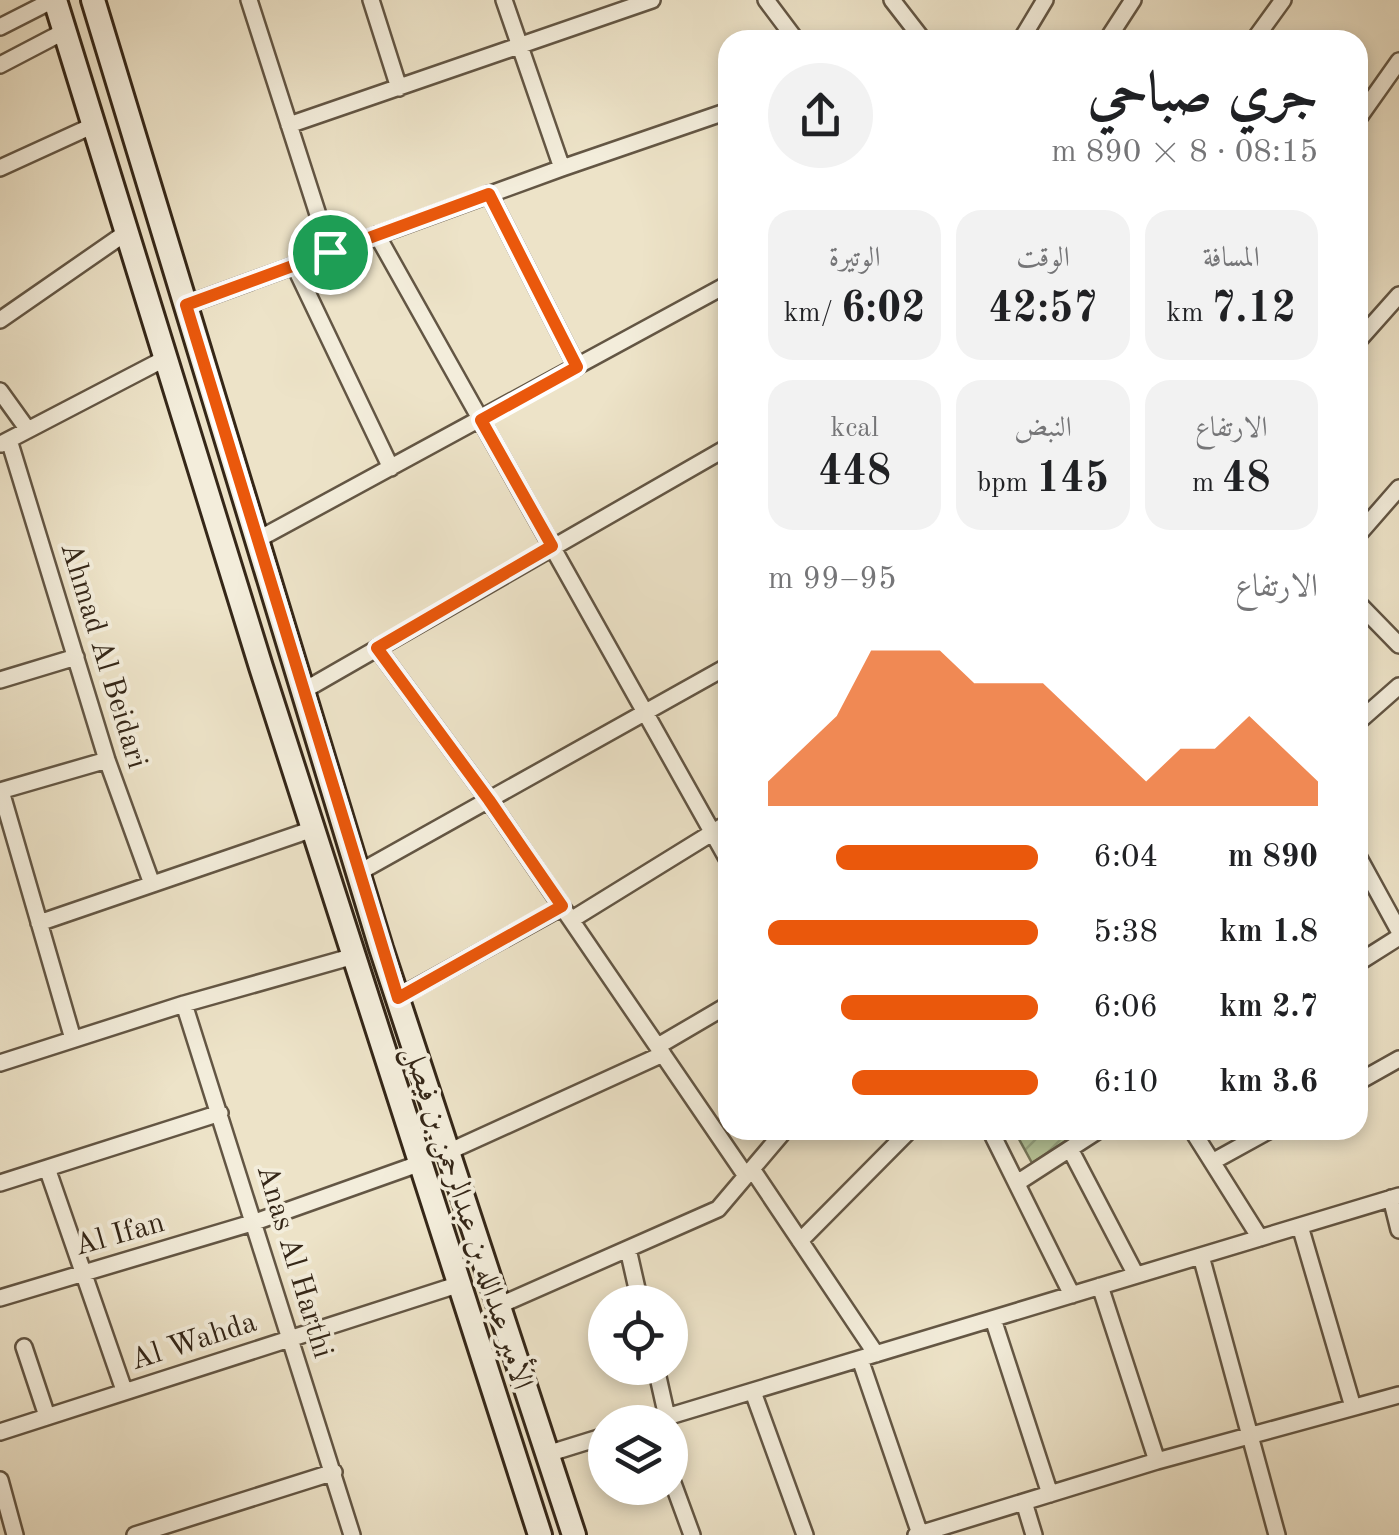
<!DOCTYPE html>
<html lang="ar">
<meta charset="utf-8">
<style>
:root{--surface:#fff;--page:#f2f2f2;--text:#202124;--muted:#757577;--accent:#ea580c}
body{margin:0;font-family:"Old Standard TT",Amiri,serif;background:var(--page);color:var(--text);direction:rtl;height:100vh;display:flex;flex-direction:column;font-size:38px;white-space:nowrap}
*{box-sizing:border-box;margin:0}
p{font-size:32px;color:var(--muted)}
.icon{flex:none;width:55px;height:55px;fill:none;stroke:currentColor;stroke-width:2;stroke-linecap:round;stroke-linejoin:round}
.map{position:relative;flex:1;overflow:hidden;direction:ltr}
.side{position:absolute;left:718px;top:30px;width:650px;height:1110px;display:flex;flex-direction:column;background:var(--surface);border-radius:30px;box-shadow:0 5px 15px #0003;direction:rtl}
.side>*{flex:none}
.fabs{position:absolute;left:588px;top:1285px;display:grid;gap:20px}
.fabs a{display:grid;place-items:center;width:100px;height:100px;border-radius:50%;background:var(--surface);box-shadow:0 5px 15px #0003;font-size:50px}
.pin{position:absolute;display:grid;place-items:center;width:85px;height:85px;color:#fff;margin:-42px;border:5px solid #fff;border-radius:50%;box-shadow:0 2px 10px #0007}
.round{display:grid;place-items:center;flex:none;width:105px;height:105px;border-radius:52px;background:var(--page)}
.head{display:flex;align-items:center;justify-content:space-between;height:170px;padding:0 50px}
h1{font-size:55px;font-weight:700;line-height:75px}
.stats{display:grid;grid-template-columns:repeat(3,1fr);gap:15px;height:170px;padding:10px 50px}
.stats div{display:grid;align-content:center;border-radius:25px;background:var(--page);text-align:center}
.stats b{font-size:42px;font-weight:700}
.stats small{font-size:28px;font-weight:400}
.stats p{font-size:28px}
.chart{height:280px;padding:20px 50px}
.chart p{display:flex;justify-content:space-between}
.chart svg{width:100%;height:180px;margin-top:10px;fill:var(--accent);opacity:.7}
ul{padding:0 50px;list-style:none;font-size:32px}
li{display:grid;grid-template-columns:160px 120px 1fr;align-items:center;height:75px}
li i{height:25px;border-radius:12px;background:var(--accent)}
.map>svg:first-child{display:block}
.garden{fill:url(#garden-furrows);stroke:#767658;stroke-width:2.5}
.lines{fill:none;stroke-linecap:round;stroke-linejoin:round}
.street-casing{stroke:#635644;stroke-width:20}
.secondary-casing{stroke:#352718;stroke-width:28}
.street{stroke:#f3eddb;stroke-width:15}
.secondary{stroke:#f3eddb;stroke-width:22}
.route-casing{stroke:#fff;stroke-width:20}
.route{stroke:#ea580c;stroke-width:12}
.labels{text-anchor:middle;stroke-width:8;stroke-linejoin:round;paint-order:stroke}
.street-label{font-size:30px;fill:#352718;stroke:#f3eddb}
</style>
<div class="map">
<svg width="1399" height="1535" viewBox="0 0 1399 1535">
<defs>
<pattern id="garden-furrows" width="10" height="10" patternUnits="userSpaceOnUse" patternTransform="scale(2.5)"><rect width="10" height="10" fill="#b7c497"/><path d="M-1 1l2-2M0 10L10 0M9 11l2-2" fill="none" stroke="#9ea881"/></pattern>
</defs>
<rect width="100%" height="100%" fill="#ede3c8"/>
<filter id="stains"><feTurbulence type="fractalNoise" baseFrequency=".002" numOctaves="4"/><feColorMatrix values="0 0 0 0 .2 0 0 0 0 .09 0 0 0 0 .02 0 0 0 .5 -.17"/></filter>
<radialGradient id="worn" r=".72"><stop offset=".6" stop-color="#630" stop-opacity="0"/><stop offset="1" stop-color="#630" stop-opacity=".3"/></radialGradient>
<path class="garden" d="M1014 1130H1082L1032 1163Z"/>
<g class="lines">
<g class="street-casing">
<path id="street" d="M249 0 330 252
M371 0 399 88
M504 0 562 168
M766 0 796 40
M892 0 923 40
M0 27 53 0
M1021 40 1045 0
M1107 40 1133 0
M1254 40 1283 0
M0 65 65 31
M1358 119 1399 61
M289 125 652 0
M0 168 94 125
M489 194 577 367
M377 235 728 860
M294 265 391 468
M186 305 562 168 728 111
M0 320 127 232
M1358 341 1399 295
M0 391 28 430
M9 440 107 760 152 884
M1 444 166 358
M1358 535 1399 488
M257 540 728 284
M1358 603 1399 645
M377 648 489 800 746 1176
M0 680 76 657
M303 691 728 447
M1358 722 1399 686
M0 791 107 760
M1 791 73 1039
M1358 856 1399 931
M358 873 728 666
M571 920 728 823
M39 923 313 829
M1358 963 1399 937
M397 998 562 907
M184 1004 352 1535
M658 1046 728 1005
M0 1063 184 1004 354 956
M1358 1082 1399 1059
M990 1130 1072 1295
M1192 1130 1260 1238
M1070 1149 1136 1275
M448 1152 663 1054
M1212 1162 1270 1130
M47 1168 124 1390
M752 1169 876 1354
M0 1183 220 1113
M1017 1183 1099 1130
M1391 1198 1399 1230
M1300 1226 1353 1407
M800 1241 910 1130
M628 1249 640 1302
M1201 1256 1277 1535
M1100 1286 1157 1461
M0 1298 255 1222 421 1163
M498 1306 718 1209 785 1130
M993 1319 1050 1494
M24 1347 47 1416
M860 1359 920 1534
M656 1368 667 1417
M753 1392 805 1535
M650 1422 1399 1196
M0 1432 460 1284
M547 1454 605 1436
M670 1475 692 1535
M0 1480 15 1535
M1024 1502 1034 1535
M135 1535 334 1472
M916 1535 1157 1461 1399 1395"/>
</g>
<g class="secondary-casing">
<path id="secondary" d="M55 0 261 667 540 1535
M93 0 381 948 574 1535"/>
</g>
<use href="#street" class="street"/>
<use href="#secondary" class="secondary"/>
</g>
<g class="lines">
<g class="route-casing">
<path id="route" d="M489 194 577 367 481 420 552 546 377 648 489 800 562 906 398 998 186 305Z"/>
</g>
<use href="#route" class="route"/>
</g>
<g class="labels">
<g class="street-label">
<text transform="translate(105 655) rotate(73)" y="10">Ahmad Al Beidari</text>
<text transform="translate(469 1217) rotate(72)" y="10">الأمير عبدالله بن عبدالرحمن بن فيصل</text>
<text transform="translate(119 1233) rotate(-16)" y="10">Al Ifan</text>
<text transform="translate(296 1261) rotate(73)" y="10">Anas Al Harthi</text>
<text transform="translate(193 1340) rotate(-18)" y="10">Al Wahda</text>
</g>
</g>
<rect width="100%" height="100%" filter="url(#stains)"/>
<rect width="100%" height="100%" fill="url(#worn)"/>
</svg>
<div class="fabs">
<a><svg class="icon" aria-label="locate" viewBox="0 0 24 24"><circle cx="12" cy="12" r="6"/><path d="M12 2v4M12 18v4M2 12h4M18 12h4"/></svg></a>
<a><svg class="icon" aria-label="layers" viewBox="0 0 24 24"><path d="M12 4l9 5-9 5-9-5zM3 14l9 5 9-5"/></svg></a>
</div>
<div class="pin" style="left:330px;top:252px;background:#1e9e55"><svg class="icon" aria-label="arrive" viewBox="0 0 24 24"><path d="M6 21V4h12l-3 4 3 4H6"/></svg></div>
<section class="side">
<div class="head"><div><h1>جري صباحي</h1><p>08:15 · 8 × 890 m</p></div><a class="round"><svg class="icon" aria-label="share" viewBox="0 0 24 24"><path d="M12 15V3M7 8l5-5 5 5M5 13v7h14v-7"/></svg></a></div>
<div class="stats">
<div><p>المسافة</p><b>7.12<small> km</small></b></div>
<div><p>الوقت</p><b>42:57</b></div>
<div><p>الوتيرة</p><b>6:02<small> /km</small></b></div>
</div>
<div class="stats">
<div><p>الارتفاع</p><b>48<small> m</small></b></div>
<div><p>النبض</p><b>145<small> bpm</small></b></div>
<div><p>kcal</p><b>448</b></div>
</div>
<div class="chart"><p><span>الارتفاع</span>95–99 m</p>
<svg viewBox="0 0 160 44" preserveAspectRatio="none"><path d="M0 44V38L10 30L20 22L30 6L40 6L50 6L60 14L70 14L80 14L90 22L100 30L110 38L120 30L130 30L140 22L150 30L160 38V44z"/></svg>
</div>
<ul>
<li><b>890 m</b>6:04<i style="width:75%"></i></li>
<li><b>1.8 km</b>5:38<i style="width:100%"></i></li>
<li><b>2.7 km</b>6:06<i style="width:73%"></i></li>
<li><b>3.6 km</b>6:10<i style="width:69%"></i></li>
</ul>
</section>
</div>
